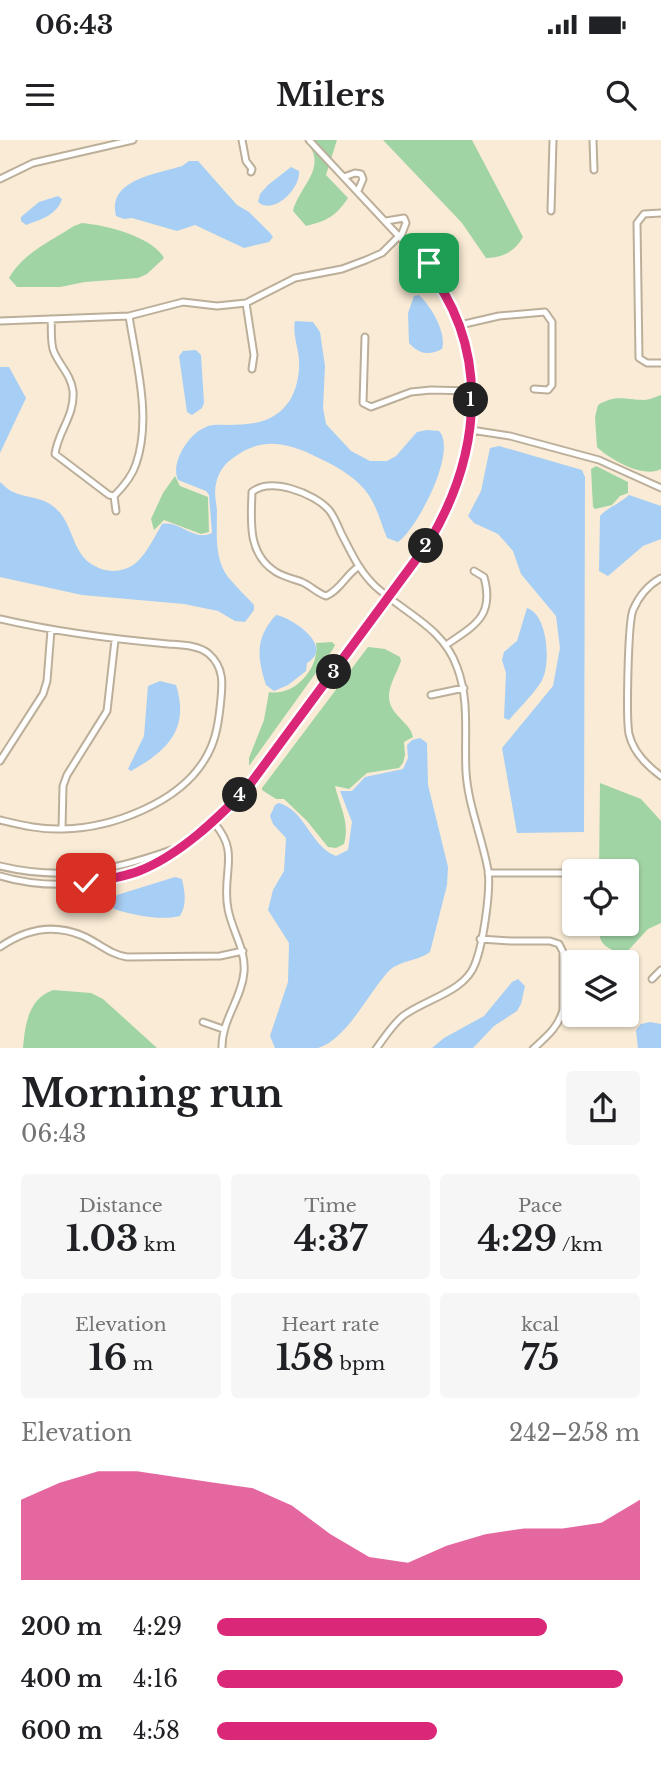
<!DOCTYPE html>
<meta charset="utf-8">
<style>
:root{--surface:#fff;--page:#f6f6f6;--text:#202124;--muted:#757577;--accent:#db2777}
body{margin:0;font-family:"Libre Baskerville",serif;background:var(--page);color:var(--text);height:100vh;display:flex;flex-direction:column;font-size:26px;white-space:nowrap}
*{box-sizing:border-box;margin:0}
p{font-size:23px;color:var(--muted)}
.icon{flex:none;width:38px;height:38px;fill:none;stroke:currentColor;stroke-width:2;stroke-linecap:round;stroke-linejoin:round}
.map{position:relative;height:908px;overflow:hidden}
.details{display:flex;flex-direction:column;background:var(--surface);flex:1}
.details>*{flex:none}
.tools{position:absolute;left:562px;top:719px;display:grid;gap:14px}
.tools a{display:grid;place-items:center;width:77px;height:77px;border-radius:7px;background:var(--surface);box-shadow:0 2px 5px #0004;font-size:35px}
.pin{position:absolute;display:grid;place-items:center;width:60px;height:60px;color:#fff;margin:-30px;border-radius:14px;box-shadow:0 4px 10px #0006}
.km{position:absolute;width:35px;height:35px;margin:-18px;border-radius:50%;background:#222;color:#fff;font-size:19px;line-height:35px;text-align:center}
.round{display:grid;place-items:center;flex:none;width:74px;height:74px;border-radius:7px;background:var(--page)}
.overview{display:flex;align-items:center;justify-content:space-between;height:119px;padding:0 21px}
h1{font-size:38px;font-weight:800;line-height:52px}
.figures{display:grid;grid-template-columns:repeat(3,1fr);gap:10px;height:119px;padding:7px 21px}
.figures div{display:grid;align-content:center;border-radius:7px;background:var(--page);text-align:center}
.figures b{font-size:35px;font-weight:800}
.figures small{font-size:19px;font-weight:400}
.figures p{font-size:19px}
.chart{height:196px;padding:14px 21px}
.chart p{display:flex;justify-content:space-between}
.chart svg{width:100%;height:126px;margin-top:7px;fill:var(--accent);opacity:.7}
ul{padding:0 21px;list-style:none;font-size:23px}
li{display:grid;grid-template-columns:112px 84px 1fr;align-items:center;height:52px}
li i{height:18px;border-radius:9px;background:var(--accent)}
.status{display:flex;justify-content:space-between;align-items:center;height:49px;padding:0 35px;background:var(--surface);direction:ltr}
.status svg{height:19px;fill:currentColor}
header{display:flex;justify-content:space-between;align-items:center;height:91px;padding:0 21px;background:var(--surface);font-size:32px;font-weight:800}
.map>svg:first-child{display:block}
.green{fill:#a1d4a5}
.water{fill:#a7cef4}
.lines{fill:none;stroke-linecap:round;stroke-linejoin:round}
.minor-casing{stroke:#bcaf9a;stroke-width:9}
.minor{stroke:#fff;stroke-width:5}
.route-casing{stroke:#fff;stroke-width:14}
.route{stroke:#db2777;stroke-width:9}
</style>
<div class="status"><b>06:43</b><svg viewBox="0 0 49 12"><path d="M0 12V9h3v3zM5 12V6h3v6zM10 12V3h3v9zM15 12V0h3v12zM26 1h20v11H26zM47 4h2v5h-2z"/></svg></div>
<header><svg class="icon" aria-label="menu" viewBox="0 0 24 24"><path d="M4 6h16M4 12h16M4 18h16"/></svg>Milers<svg class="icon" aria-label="search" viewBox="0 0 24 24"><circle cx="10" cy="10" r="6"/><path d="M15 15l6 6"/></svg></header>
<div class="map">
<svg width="661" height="909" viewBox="0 0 661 909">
<rect width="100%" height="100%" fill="#f9ebd5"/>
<path class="green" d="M305 0H337L326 35 348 58C336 76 327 81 306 86L293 71C299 46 330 27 305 0Z
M383 0H472L523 97C515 111 503 118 486 118L462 83Z
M82 83C106 85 153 97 164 118L147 134 138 138 85 142 60 147H17L9 138C23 113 51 101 74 86Z
M661 255V329C644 339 609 319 597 307L595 277 598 265C617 254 624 260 644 260 649 260 655 257 661 255Z
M596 326 628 342V353L620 356 612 365 595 369 593 367 591 329Z
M175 336 180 346 208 357 209 392 201 394 164 380 154 390 151 379 163 353Z
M332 502 335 505 333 509 249 626V618L264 580 269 552C294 557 320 528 316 503Z
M368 507 385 509 400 517 401 521C393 543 379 558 400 578 406 585 411 588 413 597L404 602 405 615 403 623 399 628 367 633 349 649 335 646C340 667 350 682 344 704L336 708 328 707 307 681 284 659H276L262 650V648Z
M600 643 641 659 661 681V783L648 789 624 815C606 807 598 806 599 784H626V732L599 731Z
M53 850 91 853 103 859 157 908H23C25 885 28 859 53 850Z"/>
<path class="water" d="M189 21H198L237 65 249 72 270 93 273 97 269 102 244 108 195 85 177 91 132 78 124 79 116 76C107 39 158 34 182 26Z
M291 27 299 31C301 48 274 76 258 62L260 54 268 45Z
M58 56 62 59C57 75 40 80 26 85L21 81V77L39 62Z
M419 155C431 166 447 193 442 209 429 216 419 214 409 203L408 173 414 156Z
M295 181 313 182 320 192 325 226 323 268 326 284 351 311 370 321H387L396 316 417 292 427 290 439 291C458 311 417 389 398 402L387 398C380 381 377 365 365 350 355 338 341 329 327 322 294 305 266 293 233 318 224 324 218 333 216 344 214 352 216 362 217 370 217 392 214 419 228 437 236 447 246 456 254 465V470L245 482 235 481 218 471 184 464 82 455 0 437V342C4 345 8 350 13 352 26 358 43 357 54 367 68 378 70 394 78 409 89 431 119 439 138 421 148 411 155 396 162 384 180 380 193 402 212 393L209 355 206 351 178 340C170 323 189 293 206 287 212 284 220 285 227 285 253 285 275 283 290 260 298 247 301 227 298 212 296 202 293 191 295 181Z
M196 210 201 215 204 263 202 268 192 275 187 272 179 216 183 211Z
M0 227H9L26 258 0 313Z
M499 306 582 330 585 337 584 692 517 693 502 608 553 546 560 508 556 476 521 434 513 411 498 394 474 383 468 376 481 351 490 308Z
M629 355 661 366V399L643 406 608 436 599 431 600 376C607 368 619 364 629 355Z
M527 468C549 475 551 527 541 542 532 556 519 568 509 580L504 578 506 533 502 520 504 512 517 501Z
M276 475C293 478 335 507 307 523L306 531 288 545 274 551 266 545C257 517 255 498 276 475Z
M160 541 176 545C190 589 167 611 131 631L128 629 144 596 148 546Z
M420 598 427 603 428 645 448 727 447 745 430 812C416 822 398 820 387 833 368 854 346 900 318 908 305 909 288 909 275 908L270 896 288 842 289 803 268 770 273 750 284 731 286 698 273 684 270 676 275 665 279 663C305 670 311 707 336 716L348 710 352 682 340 651H352L365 637 403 629 408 618 407 605 412 600Z
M175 737 182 739C185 753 187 764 180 776 160 781 133 775 114 769L110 760 117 755Z
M518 839 525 846 521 864 517 871 494 886 473 908H432L444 898 484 876 512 842Z
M650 882 661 884V908H638L636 890 641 884Z"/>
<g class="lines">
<g class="minor-casing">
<path id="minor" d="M242 0 246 21 252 29 251 32
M593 0 594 30
M344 37 355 33 361 34 363 39 358 51
M0 39 33 23 133 0
M551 71 553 0
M661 73 644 74 637 83 639 218 647 223H661
M386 81 404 78 406 83 401 96
M423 123H443V131L437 141
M246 163 254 215 252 229
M51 179C52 189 50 203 54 212 60 226 71 235 73 251 75 276 58 291 55 314L109 355 114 356C123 347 132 337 136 324 152 278 136 222 129 176
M0 181 129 176 183 162 217 166 246 163 295 138 342 129 366 120 382 113 400 95
M460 185 499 176 545 172 552 182V245L548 250 534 249
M365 197 363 263 371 267 411 252 431 250 471 251
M471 290 510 296 599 320 661 348
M114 356 116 371
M358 427C345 436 340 450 326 456 317 453 311 446 302 442 294 439 284 437 276 432 247 414 251 381 252 352 271 337 314 353 329 370 334 376 338 386 341 393 351 412 359 431 375 446 404 473 443 487 457 527 470 561 464 596 466 632 468 665 482 697 488 730 491 751 483 804 475 824 465 852 425 859 403 876 393 884 384 898 376 909
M661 438C648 445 639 456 633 470 628 482 626 578 629 594 633 612 646 625 661 636
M0 479C56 492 111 499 168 504 181 505 199 505 209 514 226 529 222 548 220 568 218 586 215 603 205 619 179 663 112 688 63 689 41 690 21 685 0 680
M446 505C474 486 495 476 484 437L474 431
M431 555 464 548
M0 621 43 554 47 541 51 490
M214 683C241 713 221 733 228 769 232 791 246 809 244 832 242 859 221 880 222 909
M62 689 63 646 67 635 107 571 115 500
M0 726C62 741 112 731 171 710
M488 733H562
M0 736C46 750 119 747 160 721 191 702 226 674 249 645 262 629 274 611 287 594 316 556 344 518 372 479 395 446 423 415 443 379 457 352 468 319 471 289 478 228 459 167 421 120L309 0
M480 799 511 801H550L559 804 563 812V870C558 888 546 897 533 909
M0 807C26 789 53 783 83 796 99 803 109 814 127 817L220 816 243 811
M652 839 661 830
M203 882 223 889"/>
</g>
<use href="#minor" class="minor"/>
</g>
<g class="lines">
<g class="route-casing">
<path id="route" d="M86 743C104 740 123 737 139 731 180 715 218 678 248 647L429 402C482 313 492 206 423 123H429"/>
</g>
<use href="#route" class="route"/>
</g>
</svg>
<div class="tools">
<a><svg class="icon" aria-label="locate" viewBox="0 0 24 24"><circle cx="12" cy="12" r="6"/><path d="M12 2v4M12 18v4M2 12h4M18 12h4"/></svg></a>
<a><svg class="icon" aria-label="layers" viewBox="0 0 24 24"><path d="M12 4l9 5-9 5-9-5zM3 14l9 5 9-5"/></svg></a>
</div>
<div class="pin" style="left:429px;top:123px;background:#1e9e55"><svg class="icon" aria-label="arrive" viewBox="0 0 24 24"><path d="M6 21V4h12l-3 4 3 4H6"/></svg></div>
<div class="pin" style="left:86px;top:743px;background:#d93025"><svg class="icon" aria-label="check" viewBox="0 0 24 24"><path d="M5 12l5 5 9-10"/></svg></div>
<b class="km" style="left:471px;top:260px">1</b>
<b class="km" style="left:426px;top:406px">2</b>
<b class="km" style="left:334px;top:532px">3</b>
<b class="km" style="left:240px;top:655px">4</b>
</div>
<section class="details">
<div class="overview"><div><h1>Morning run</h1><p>06:43</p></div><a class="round"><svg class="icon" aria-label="share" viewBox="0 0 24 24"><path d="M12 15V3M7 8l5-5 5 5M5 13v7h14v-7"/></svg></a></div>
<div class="figures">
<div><p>Distance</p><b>1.03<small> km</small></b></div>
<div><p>Time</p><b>4:37</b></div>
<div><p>Pace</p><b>4:29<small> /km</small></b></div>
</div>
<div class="figures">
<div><p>Elevation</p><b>16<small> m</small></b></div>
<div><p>Heart rate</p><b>158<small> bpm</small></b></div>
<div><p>kcal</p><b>75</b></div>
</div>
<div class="chart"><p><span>Elevation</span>242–258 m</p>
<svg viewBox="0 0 160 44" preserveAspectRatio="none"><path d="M0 44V16L10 10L20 6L30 6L40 8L50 10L60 12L70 18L80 28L90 36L100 38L110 32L120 28L130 26L140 26L150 24L160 16V44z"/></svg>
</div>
<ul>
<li><b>200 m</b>4:29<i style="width:78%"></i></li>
<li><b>400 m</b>4:16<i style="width:96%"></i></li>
<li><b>600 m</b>4:58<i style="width:52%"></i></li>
</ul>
</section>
